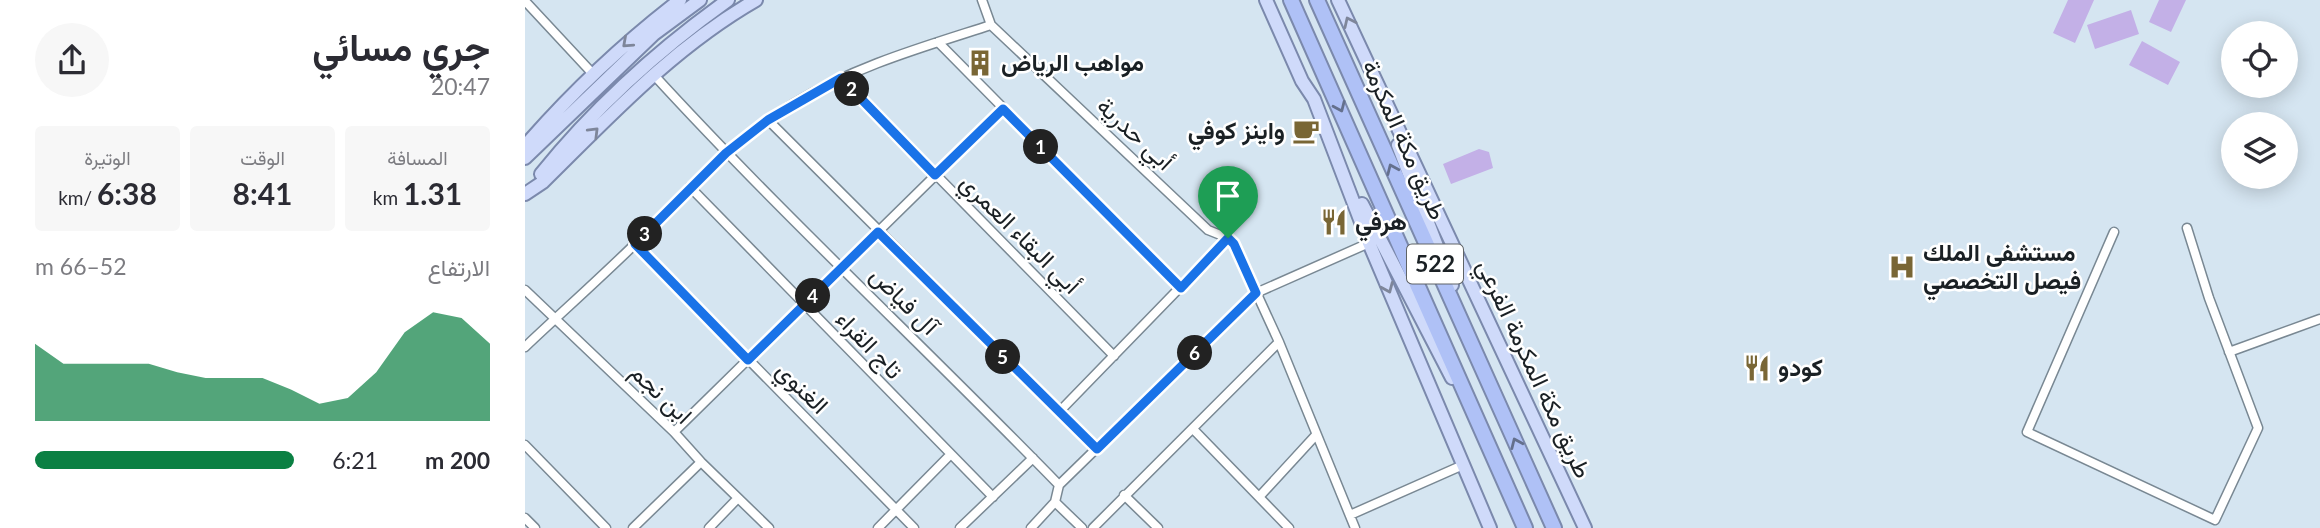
<!DOCTYPE html>
<html lang="ar">
<meta charset="utf-8">
<style>
:root{--surface:#fff;--page:#f7f7f7;--text:#2b2b33;--muted:#7c7c81;--accent:#0b8043}
body{margin:0;font-family:Lato,Vazirmatn,sans-serif;background:var(--page);color:var(--text);direction:rtl;height:100vh;display:flex;flex-direction:column;font-size:26px;white-space:nowrap}
*{box-sizing:border-box;margin:0}
p{font-size:23px;color:var(--muted)}
.icon{flex:none;width:38px;height:38px;fill:none;stroke:currentColor;stroke-width:2;stroke-linecap:round;stroke-linejoin:round}
.map{position:relative;flex:1;overflow:hidden;direction:ltr}
.side{display:flex;flex-direction:column;background:var(--surface);width:525px}
.side>*{flex:none}
.tools{position:absolute;left:1696px;top:21px;display:grid;gap:14px}
.tools a{display:grid;place-items:center;width:77px;height:77px;border-radius:50%;background:var(--surface);box-shadow:0 4px 18px #0003;font-size:35px}
.pin{position:absolute;display:grid;place-items:center;width:60px;height:60px;color:#fff;margin:-72px -30px;border-radius:50% 50% 50% 0;rotate:-45deg;box-shadow:0 0 7px #0007}
.pin .icon{rotate:45deg}
.km{position:absolute;width:35px;height:35px;margin:-18px;border-radius:50%;background:#222;color:#fff;font-size:19px;line-height:35px;text-align:center}
.round{display:grid;place-items:center;flex:none;width:74px;height:74px;border-radius:37px;background:var(--page)}
.head{display:flex;align-items:center;justify-content:space-between;height:119px;padding:0 35px}
h1{font-size:38px;font-weight:700;line-height:52px}
.stats{display:grid;grid-template-columns:repeat(3,1fr);gap:10px;height:119px;padding:7px 35px}
.stats div{display:grid;align-content:center;border-radius:7px;background:var(--page);text-align:center}
.stats b{font-size:30px;font-weight:700}
.stats small{font-size:19px;font-weight:400}
.stats p{font-size:19px}
.chart{height:196px;padding:14px 35px}
.chart p{display:flex;justify-content:space-between}
.chart svg{width:100%;height:126px;margin-top:7px;fill:var(--accent);opacity:.7}
ul{padding:0 35px;list-style:none;font-size:23px}
li{display:grid;grid-template-columns:112px 84px 1fr;align-items:center;height:52px}
li i{height:18px;border-radius:9px;background:var(--accent)}
main{display:flex;flex:1;min-height:0}
.map>svg:first-child{display:block}
.green{fill:#c3b0e7}
.lines{fill:none;stroke-linecap:round;stroke-linejoin:round}
.street-casing{stroke:#798893;stroke-width:11}
.primary-casing{stroke:#7b89ac;stroke-width:16}
.highway-casing{stroke:#7b89ac;stroke-width:18}
.street{stroke:#fff;stroke-width:8}
.primary{stroke:#cfdafa;stroke-width:12}
.highway{stroke:#afc1f6;stroke-width:14}
.oneway{stroke:#7e869a}
.oneway2{stroke:#64708d}
.route-casing{stroke:#fff;stroke-width:14}
.route{stroke:#1a73e8;stroke-width:9}
.labels{text-anchor:middle;stroke-width:5;stroke-linejoin:round;paint-order:stroke}
.shield{fill:#fff;stroke:#5f6366;stroke-width:2}
.shield-label{font-size:23px;font-weight:bold;fill:#1a2024}
.poi-label{font-size:24px;font-weight:bold;fill:#1a2024;stroke:#fff;text-anchor:start}
.street-label{font-size:24px;fill:#1a2024;stroke:#fff}
</style>
<main>
<div class="map">
<svg width="1795" height="528" viewBox="0 0 1795 528">
<rect width="100%" height="100%" fill="#d5e5f1"/>
<path class="green" d="M1543 0H1569L1550 43 1528 33Z
M1634 0H1661L1646 32 1624 22Z
M1606 10 1614 34 1570 49 1562 25Z
M1617 41 1655 62 1643 85 1604 65Z
M954 149 964 152 968 168 926 184 918 164Z"/>
<g class="lines">
<g class="street-casing">
<path id="street" d="M457 0 466 25 683 230 703 238 709 244 754 342 830 528
M0 1 68 74
M413 42 656 288
M128 74C258 216 400 347 534 485L530 502 506 528
M316 78 589 356
M243 120 572 448
M165 187 468 497
M1589 232 1502 432 1690 520 1733 428 1684 298 1662 228
M110 244 389 528
M0 290 149 432 176 462 244 528
M0 347C36 313 73 280 109 245 160 195 207 141 268 104 330 66 398 47 466 25
M1704 352 1795 319
M534 412 703 238
M668 429 764 528
M149 432 478 109
M0 445 81 528
M534 485 731 293 844 243
M599 495 633 528
M734 497 791 435
M530 502 557 528
M825 515 938 465
M0 518 10 528
M108 528 176 462
M184 528 213 498
M353 528 425 455
M435 528 508 458
M568 528 754 342"/>
</g>
<g class="primary-casing">
<path id="primary" d="M741 0 777 81 789 99 844 243 965 528
M813 0 1060 528
M873 145 927 285
M0 146C47 92 99 43 155 0
M0 158 129 34 175 0
M16 174C70 107 133 50 203 0
M0 194 18 182C85 116 149 47 231 0
M837 204 927 378"/>
</g>
<g class="highway-casing">
<path id="highway" d="M766 0 1000 528
M792 0 1029 528"/>
</g>
<use href="#street" class="street"/>
<use href="#primary" class="primary"/>
<use href="#highway" class="highway"/>
</g>
<defs><path id="oneway-chevron" d="M-2-3.5L2.5 0L-2 3.5" fill="none" stroke-width="1.6" stroke-linecap="round" stroke-linejoin="round" transform="scale(1.75)"/></defs>
<g class="oneway">
<use href="#oneway-chevron" transform="translate(824 22) rotate(-115)"/>
<use href="#oneway-chevron" transform="translate(102 43) rotate(138)"/>
<use href="#oneway-chevron" transform="translate(69 132) rotate(-45)"/>
<use href="#oneway-chevron" transform="translate(863 288) rotate(67)"/>
</g>
<g class="oneway2">
<use href="#oneway-chevron" transform="translate(815 107) rotate(66)"/>
<use href="#oneway-chevron" transform="translate(867 169) rotate(-114)"/>
<use href="#oneway-chevron" transform="translate(991 443) rotate(-114)"/>
</g>
<g class="lines">
<g class="route-casing">
<path id="route" d="M316 78 410 175 478 109 656 288 703 238 709 244 731 293 572 449 353 232 223 360 110 244 201 153 243 120Z"/>
</g>
<use href="#route" class="route"/>
</g>
<defs>
<g id="building-bare" transform="scale(2.1)"><path d="M-4-6H4V6H1V3H-1V6H-4ZM-2.5-4.3h1.7v1.8h-1.7ZM.8-4.3h1.7v1.8H.8ZM-2.5-1h1.7V.8h-1.7ZM.8-1h1.7V.8H.8Z" fill="#796635" stroke="#fff" stroke-width="2.5" paint-order="stroke"/></g>
<g id="cafe-bare" transform="scale(2.1)"><path d="M-5.5-4.5H6V0H3Q3 3.5 0 3.5H-2.5Q-5.5 3.5-5.5 0ZM3-3.2v2h1.7v-2ZM-6 4.5H4V6H-6Z" fill="#796635" stroke="#fff" stroke-width="2.5" paint-order="stroke"/></g>
<g id="restaurant-bare" transform="scale(2.1)"><path d="M-5-6h1v4h1v-4h1v4h1v-4h1v5L-1.5 .5V6h-2V.5L-5-1ZM5-6V6H3V1.5H1.5Q1.5-4 5-6Z" fill="#796635" stroke="#fff" stroke-width="2.5" paint-order="stroke"/></g>
<g id="hospital-bare" transform="scale(2.1)"><path d="M-5-5h3v3.5h4V-5h3V5h-3V1.5h-4V5h-3Z" fill="#796635" stroke="#fff" stroke-width="2.5" paint-order="stroke"/></g>
</defs>
<g fill-rule="evenodd">
<use href="#building-bare" x="455" y="63"/>
<use href="#cafe-bare" x="781" y="131"/>
<use href="#restaurant-bare" x="809" y="222"/>
<use href="#hospital-bare" x="1377" y="267"/>
<use href="#restaurant-bare" x="1232" y="368"/>
</g>
<g class="labels">
<rect class="shield" x="882" y="244.5" width="56" height="39" rx="5"/>
<g class="shield-label">
<text x="910" y="272">522</text>
</g>
<g class="poi-label">
<text x="476" y="71">مواهب الرياض</text>
<text x="760" y="139" text-anchor="end">واينز كوفي</text>
<text x="830" y="230">هرفي</text>
<text x="1398" y="261">مستشفى الملك<tspan x="1398" dy="28">فيصل التخصصي</tspan></text>
<text x="1253" y="376">كودو</text>
</g>
<g class="street-label">
<text transform="translate(610 134) rotate(43)" y="8">أبي حدرية</text>
<text transform="translate(879 140) rotate(66)" y="8">طريق مكة المكرمة</text>
<text transform="translate(495 234) rotate(45)" y="8">أبي البقاء العمري</text>
<text transform="translate(379 301) rotate(45)" y="8">آل فياض</text>
<text transform="translate(344 345) rotate(46)" y="8">تاج القراء</text>
<text transform="translate(1009 369) rotate(65)" y="8">طريق مكة المكرمة الفرعي</text>
<text transform="translate(277 388) rotate(45)" y="8">الغنوي</text>
<text transform="translate(136 394) rotate(44)" y="8">ابن نجم</text>
</g>
</g>
</svg>
<div class="tools">
<a><svg class="icon" aria-label="locate" viewBox="0 0 24 24"><circle cx="12" cy="12" r="6"/><path d="M12 2v4M12 18v4M2 12h4M18 12h4"/></svg></a>
<a><svg class="icon" aria-label="layers" viewBox="0 0 24 24"><path d="M12 4l9 5-9 5-9-5zM3 14l9 5 9-5"/></svg></a>
</div>
<div class="pin" style="left:703px;top:238px;background:#1e9e55"><svg class="icon" aria-label="arrive" viewBox="0 0 24 24"><path d="M6 21V4h12l-3 4 3 4H6"/></svg></div>
<b class="km" style="left:516px;top:147px">1</b>
<b class="km" style="left:327px;top:89px">2</b>
<b class="km" style="left:120px;top:234px">3</b>
<b class="km" style="left:288px;top:296px">4</b>
<b class="km" style="left:478px;top:357px">5</b>
<b class="km" style="left:670px;top:353px">6</b>
</div>
<section class="side">
<div class="head"><div><h1>جري مسائي</h1><p>20:47</p></div><a class="round"><svg class="icon" aria-label="share" viewBox="0 0 24 24"><path d="M12 15V3M7 8l5-5 5 5M5 13v7h14v-7"/></svg></a></div>
<div class="stats">
<div><p>المسافة</p><b>1.31<small> km</small></b></div>
<div><p>الوقت</p><b>8:41</b></div>
<div><p>الوتيرة</p><b>6:38<small> /km</small></b></div>
</div>
<div class="chart"><p><span>الارتفاع</span>52–66 m</p>
<svg viewBox="0 0 160 44" preserveAspectRatio="none"><path d="M0 44V17L10 24L20 24L30 24L40 24L50 27L60 29L70 29L80 29L90 33L100 38L110 36L120 27L130 13L140 6L150 8L160 17V44z"/></svg>
</div>
<ul>
<li><b>200 m</b>6:21<i style="width:100%"></i></li>
</ul>
</section>
</main>
